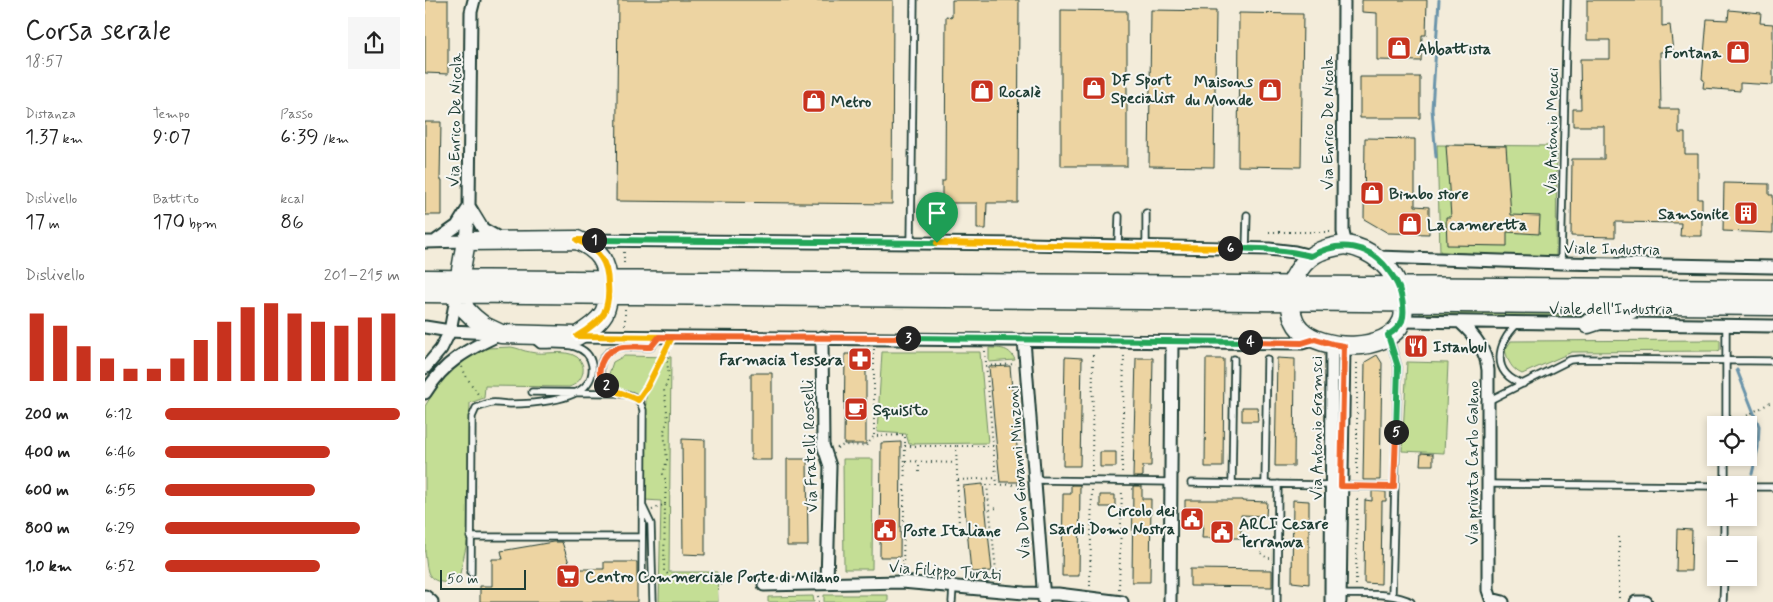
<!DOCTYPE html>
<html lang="it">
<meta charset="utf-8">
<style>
:root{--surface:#fff;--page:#f6f6f6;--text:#222;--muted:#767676;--accent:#c8321e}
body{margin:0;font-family:Mynerve,sans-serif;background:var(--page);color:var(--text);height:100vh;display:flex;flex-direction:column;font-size:19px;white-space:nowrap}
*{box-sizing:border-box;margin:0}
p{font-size:16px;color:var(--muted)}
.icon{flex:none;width:28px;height:28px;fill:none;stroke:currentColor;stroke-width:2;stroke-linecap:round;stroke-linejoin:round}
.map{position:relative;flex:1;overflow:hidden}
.drawer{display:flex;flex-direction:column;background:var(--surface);width:425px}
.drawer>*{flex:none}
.fabs{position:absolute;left:1282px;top:416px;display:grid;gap:10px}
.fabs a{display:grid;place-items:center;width:50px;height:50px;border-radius:0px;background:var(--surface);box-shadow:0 2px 8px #0003;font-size:25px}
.scale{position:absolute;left:15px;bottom:12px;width:86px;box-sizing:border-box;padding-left:5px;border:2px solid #1f3d34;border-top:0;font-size:14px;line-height:18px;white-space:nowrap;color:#1f3d34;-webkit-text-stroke:4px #f6f6f2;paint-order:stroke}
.pin{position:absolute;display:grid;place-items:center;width:42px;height:42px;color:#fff;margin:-51px -21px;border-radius:50% 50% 50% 0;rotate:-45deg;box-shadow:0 0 5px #0007}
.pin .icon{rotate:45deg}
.km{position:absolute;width:25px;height:25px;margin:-12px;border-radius:50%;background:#222;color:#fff;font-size:14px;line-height:25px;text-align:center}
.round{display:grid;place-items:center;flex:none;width:52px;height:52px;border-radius:0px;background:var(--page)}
.overview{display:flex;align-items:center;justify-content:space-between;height:85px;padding:0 25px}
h1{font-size:28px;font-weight:600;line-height:38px}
.stats{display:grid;grid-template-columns:repeat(3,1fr);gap:8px;height:85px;padding:5px 25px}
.stats div{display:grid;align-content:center}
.stats b{font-size:21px;font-weight:600}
.stats small{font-size:14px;font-weight:400}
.stats p{font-size:14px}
.chart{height:140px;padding:10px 25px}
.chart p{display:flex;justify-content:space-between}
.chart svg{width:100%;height:90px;margin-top:5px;stroke:var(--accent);stroke-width:6}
ul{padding:0 25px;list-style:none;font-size:16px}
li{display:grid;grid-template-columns:80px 60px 1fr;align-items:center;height:38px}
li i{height:12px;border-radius:6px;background:var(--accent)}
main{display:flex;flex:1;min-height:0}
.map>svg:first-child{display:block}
.green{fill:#c4de95;stroke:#728e64}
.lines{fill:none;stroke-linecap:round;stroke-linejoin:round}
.stream{stroke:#6b94aa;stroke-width:3}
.building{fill:#edd4a2;stroke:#1f3d34}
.service-casing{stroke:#1f3d34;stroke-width:9}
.minor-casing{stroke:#1f3d34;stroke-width:15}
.primary-casing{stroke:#1f3d34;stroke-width:21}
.path{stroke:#1f3d34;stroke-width:2;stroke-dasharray:1 4;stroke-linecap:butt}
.service{stroke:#f6f6f2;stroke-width:5.5}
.minor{stroke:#f6f6f2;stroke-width:11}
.primary{stroke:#f6f6f2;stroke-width:18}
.split-1-casing{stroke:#fff;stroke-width:10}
.split-2-casing{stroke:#fff;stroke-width:10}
.split-3-casing{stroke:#fff;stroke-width:10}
.split-4-casing{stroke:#fff;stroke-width:10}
.split-5-casing{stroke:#fff;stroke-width:10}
.split-6-casing{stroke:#fff;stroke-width:10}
.split-7-casing{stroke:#fff;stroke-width:10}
.split-1{stroke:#22a559;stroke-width:6}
.split-2{stroke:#f5b400;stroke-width:6}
.split-3{stroke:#f0652b;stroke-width:6}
.split-4{stroke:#22a559;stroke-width:6}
.split-5{stroke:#f0652b;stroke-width:6}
.split-6{stroke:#22a559;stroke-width:6}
.split-7{stroke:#f5b400;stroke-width:6}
.labels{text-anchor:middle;stroke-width:4;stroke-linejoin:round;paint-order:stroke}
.poi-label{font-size:16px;font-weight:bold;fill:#1f3d34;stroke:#f6f6f2;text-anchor:start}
.street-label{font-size:16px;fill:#1f3d34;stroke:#f6f6f2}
</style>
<main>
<section class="drawer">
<div class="overview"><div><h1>Corsa serale</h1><p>18:57</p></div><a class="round"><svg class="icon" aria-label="share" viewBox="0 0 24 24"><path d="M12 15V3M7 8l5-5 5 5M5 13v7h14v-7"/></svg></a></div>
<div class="stats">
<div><p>Distanza</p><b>1.37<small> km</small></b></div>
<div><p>Tempo</p><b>9:07</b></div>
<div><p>Passo</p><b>6:39<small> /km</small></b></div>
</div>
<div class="stats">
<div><p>Dislivello</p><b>17<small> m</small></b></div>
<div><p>Battito</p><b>170<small> bpm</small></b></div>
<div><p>kcal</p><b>86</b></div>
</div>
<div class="chart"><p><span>Dislivello</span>201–215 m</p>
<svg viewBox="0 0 160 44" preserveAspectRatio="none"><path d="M5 44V11M15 44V17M25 44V27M35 44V33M45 44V38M55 44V38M65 44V33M75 44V24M85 44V15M95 44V8M105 44V6M115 44V11M125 44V15M135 44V17M145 44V13M155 44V11"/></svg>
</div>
<ul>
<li><b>200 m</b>6:12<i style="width:100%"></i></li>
<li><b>400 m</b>6:46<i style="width:70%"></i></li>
<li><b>600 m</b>6:55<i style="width:64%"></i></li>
<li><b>800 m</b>6:29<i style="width:83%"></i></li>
<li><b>1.0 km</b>6:52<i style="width:66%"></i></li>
</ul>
</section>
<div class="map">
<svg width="1348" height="602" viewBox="0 0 1348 602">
<rect width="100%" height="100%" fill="#f3ecda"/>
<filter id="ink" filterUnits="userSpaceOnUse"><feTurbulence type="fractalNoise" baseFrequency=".02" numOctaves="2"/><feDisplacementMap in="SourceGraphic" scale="10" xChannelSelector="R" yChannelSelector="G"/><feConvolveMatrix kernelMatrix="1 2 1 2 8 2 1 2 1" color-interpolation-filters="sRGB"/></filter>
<g filter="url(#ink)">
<path class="green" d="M1012 145 1132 146 1131 257 1015 252Z
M1182 309 1143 319 1000 318 995 315V310Z
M1295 340V350L1292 351 1147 352 1097 374C1086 369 1083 361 1080 350L1086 341Z
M86 347C93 348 98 351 105 352 119 356 139 348 152 357 164 367 157 383 144 387L60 386 59 398 45 403 43 538 34 578C26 585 7 584 3 572 1 566 1 558 0 552V406L14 384 35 362 53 351 62 348Z
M564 348C576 348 585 348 590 360L564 362Z
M457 352H555L563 443 484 444 481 434 452 432Z
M199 356 246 357 244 572H292L293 602H234L236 501 220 500 221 395C206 394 188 392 184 374L188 362Z
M982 362 1023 363 1019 453 977 451Z
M418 459H448L447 569H419Z
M399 595H463V602H399Z
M388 596 389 602H343V597Z"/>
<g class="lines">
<path class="stream" d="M1011 157 1007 109 1014 0
M1312 370 1334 426 1333 448 1327 474"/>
</g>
<path class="building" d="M0 0H23V74L0 73Z
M193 0H468L467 204 191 201Z
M527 0H594L593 203H562L561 229H552V203H517V181H520L521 16 527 17Z
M937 0H1002L1001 35H997L996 61 952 60V13L937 12Z
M1162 0H1237V26L1245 25 1248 51 1235 52 1236 109H1254V133H1260V154H1273V199H1277V236H1255L1256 223 1190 222V237L1146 236 1147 159H1179V126H1148V109H1156L1155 59H1185V40H1162Z
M636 10 702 11V166H636Z
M726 10 791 11 789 167 724 166Z
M1304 10 1336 13 1335 23 1348 24V85L1315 83V91L1278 88 1279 80 1277 79 1282 19 1303 20Z
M814 13 878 14 876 167 813 166Z
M935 77H995V118H935Z
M0 122H16L15 180H17V215H0Z
M940 138 990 139V206L1004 207V234L963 233 939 219Z
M1021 145 1081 146 1086 215 1115 216 1114 234 1082 232V246L1022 245 1021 217H1026Z
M1299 183 1344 184V195H1348V233L1298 231Z
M983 338 1000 339 999 354 982 353Z
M420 354H441V444H419Z
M952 355 957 363 955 480H938L940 362Z
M640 357 657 358 655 466H638Z
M711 358H728L726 466H718V476L716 477H708Z
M852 358 870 359 869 466H850Z
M781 359H799L798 467H780Z
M585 366 595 482H575L564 367Z
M326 373H347V460H326Z
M817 407H832L833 421H817Z
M257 439 280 440V555L258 554Z
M476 442 475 557H455L456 443Z
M675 452H691V467H675Z
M996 453 1008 454V465H995Z
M362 459H382L383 546H362Z
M558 484 567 571 546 572 538 486Z
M646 485H655L654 576H637L638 494H646Z
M708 486H717V499H726L725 582H707Z
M947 491 961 492V501H957L956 584 939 583 940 500 947 501Z
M675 495H690V507H675Z
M760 500H817V501L842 502 841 516 816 515V538H777L778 524H760Z
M868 500 884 501V584L867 582Z
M1252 529 1267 530 1266 571H1251Z
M128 542H137L146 569H179V562H212V602H55V586H67V559H78L76 551Z
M765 569 847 570V587L765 586Z"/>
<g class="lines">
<g class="service-casing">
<path id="service" d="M486 242 489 0
M693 246 694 216
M721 247V213
M821 249 822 215
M1136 263 1142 0
M1092 324C1072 344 1065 373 1098 384
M964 337 973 367 967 596
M107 392 189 393
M1063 401 1145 360 1155 359 1348 361
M1301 425V326
M610 480 746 482
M766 483 907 485
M807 483 809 359
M840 484 842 359
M1064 484 1291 486
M1300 485V458
M916 486 969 487
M1324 487H1348
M218 507 226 524 228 602
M45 537H217
M1299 545V518
M46 573 47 417 51 408C56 406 61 404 66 403 72 402 79 404 85 404 106 404 149 401 162 384 166 379 168 372 167 365 163 341 134 345 115 345L109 340
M217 581 218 410C217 407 215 402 213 400 207 393 198 395 191 393 178 389 172 373 177 361 185 342 209 347 226 347L234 337
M916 594C936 595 969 592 986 602
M527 602 528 587
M852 602 853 484
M1298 602 1299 578"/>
</g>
<g class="minor-casing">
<path id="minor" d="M919 0 918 232 921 245
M44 206 58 229 74 238
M12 240 32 226 42 210
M156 240 601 244 844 249 870 252 886 256
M0 242 41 241 44 206 46 12 49 0
M952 257 1136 263 1348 267
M977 321 1348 326
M1036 323C1050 336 1061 350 1063 370V590L1066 599 1078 602
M0 327 25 331 68 333
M154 336 877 343 891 339
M397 337 398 445 405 466 402 583
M599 340 619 600
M0 368 16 349 25 331 32 293
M0 393C20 361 43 349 76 334
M339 585 477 582 599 593 633 594 697 602
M0 596 7 602
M745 602 747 342
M906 602 907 344
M915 602 919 346
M1211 602H1221"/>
</g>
<g class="primary-casing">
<path id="primary" d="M152 240C174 250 183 261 183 286 184 295 183 304 179 313 173 323 162 330 152 336L76 334 59 326 49 318 41 310 32 293 41 241Z
M921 245C947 249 970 268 976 295 978 303 980 314 977 321 963 354 895 351 875 329 869 323 867 315 866 308 864 298 865 287 869 278 881 255 895 248 921 245Z
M0 279 1348 289
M0 293 1348 306
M1163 324 1205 310"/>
</g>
<path class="path" d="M844 232H906
M199 252V267
M200 309V325
M449 349V436L480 435V446
M560 351 568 446
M932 363V478
M561 366 591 364
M37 367 42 378 55 397
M218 393 241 348
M1309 423 1348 401
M532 446H568L572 485H562L572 580
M412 448 419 445 441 446 449 436
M481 461 531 463
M667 471 668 351
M494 472V462
M697 472 699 352
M533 480 571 478
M572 485 599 484
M240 504 241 481 238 474 242 460 239 431 243 419 239 390 244 377 242 361 245 347
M565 509 573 508
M227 510 240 504 239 571 245 576H291L298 586
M1194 537V602
M836 553 842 558H845
M478 571 480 446H531L534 525
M931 585 932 495
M665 586 667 489
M694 589 697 489
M393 596 394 602"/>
<use href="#service" class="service"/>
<use href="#minor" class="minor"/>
<use href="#primary" class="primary"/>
</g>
</g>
<g class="lines" filter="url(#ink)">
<g class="split-1-casing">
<path id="split-1" d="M169 240 512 243"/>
</g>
<g class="split-2-casing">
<path id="split-2" d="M169 240H152C174 250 183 261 183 285 184 295 183 304 179 313 173 323 162 330 152 336L247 337 222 387 213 400C202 393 191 394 181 385"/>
</g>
<g class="split-3-casing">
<path id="split-3" d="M181 385C175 379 173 373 176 364 184 342 207 347 226 347L234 337 483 338"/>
</g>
<g class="split-4-casing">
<path id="split-4" d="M483 338 825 342"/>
</g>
<g class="split-5-casing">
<path id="split-5" d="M825 342 877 343 890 339 907 344 919 346 916 486 969 487 971 432"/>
</g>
<g class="split-6-casing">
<path id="split-6" d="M805 248C833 249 859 249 886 256 914 240 945 244 964 271 970 279 974 285 976 295 978 303 980 313 977 321 974 327 968 332 963 335L973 367 971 432"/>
</g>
<g class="split-7-casing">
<path id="split-7" d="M512 243 805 248"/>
</g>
<use href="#split-1" class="split-1"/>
<use href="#split-2" class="split-2"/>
<use href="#split-3" class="split-3"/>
<use href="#split-4" class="split-4"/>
<use href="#split-5" class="split-5"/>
<use href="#split-6" class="split-6"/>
<use href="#split-7" class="split-7"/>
</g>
<defs>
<g id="shop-square" transform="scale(1.25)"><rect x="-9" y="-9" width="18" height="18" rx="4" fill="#c8321e" stroke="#f6f6f2"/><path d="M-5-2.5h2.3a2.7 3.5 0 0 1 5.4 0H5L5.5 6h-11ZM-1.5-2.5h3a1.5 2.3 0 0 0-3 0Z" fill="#fff"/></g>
<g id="building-square" transform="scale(1.25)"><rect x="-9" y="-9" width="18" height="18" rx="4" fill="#c8321e" stroke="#f6f6f2"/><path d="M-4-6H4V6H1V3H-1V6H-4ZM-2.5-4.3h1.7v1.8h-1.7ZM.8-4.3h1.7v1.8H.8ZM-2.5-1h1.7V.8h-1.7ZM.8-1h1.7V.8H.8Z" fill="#fff"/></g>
<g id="restaurant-square" transform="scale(1.25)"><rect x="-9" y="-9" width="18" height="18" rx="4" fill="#c8321e" stroke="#f6f6f2"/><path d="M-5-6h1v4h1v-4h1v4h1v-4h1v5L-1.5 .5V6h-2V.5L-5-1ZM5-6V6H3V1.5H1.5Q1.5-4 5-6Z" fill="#fff"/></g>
<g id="pharmacy-square" transform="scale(1.25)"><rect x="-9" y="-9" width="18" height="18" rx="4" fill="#c8321e" stroke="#f6f6f2"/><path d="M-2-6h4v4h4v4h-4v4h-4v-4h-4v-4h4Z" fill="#fff"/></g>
<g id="cafe-square" transform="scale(1.25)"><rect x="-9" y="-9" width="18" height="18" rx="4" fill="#c8321e" stroke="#f6f6f2"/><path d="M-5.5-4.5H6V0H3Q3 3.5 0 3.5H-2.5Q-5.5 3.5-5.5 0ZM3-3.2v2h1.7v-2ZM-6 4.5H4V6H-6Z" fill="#fff"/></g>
<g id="civic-square" transform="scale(1.25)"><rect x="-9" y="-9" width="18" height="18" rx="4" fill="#c8321e" stroke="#f6f6f2"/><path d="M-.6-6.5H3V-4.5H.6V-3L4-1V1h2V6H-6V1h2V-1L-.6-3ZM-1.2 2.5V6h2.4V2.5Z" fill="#fff"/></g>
<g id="supermarket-square" transform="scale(1.25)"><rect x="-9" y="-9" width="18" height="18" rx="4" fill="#c8321e" stroke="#f6f6f2"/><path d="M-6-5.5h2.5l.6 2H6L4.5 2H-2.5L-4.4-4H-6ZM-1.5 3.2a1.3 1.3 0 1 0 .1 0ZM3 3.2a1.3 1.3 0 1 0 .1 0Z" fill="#fff"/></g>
</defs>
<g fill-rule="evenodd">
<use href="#shop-square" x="974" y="48"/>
<use href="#shop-square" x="1313" y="52"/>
<use href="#shop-square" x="669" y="88"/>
<use href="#shop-square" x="845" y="90"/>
<use href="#shop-square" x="557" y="91"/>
<use href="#shop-square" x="389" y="101"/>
<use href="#shop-square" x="947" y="193"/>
<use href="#building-square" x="1321" y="213"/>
<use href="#shop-square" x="985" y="224"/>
<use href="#restaurant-square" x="991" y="346"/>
<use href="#pharmacy-square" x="435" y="359"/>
<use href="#cafe-square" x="431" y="409"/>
<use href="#civic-square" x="767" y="519"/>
<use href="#civic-square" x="460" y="530"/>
<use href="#civic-square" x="797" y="532"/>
<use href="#supermarket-square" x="143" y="576"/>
</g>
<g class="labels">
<g class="poi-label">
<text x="992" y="54">Abbattista</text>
<text x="1296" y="58" text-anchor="end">Fontana</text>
<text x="686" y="85">DF Sport<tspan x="686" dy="18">Specialist</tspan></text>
<text x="828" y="87" text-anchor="end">Maisons<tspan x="828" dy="18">du Monde</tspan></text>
<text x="574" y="97">Rocalè</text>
<text x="406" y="107">Metro</text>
<text x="964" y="199">Bimbo store</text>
<text x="1304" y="219" text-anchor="end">Samsonite</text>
<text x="1002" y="230">La cameretta</text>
<text x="1008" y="352">Istanbul</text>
<text x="418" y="365" text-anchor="end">Farmacia Tessera</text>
<text x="448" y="415">Squisito</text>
<text x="750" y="516" text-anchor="end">Circolo dei<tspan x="750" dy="18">Sardi Domo Nostra</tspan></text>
<text x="814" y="529">ARCI Cesare<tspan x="814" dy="18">Terranova</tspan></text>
<text x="478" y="536">Poste Italiane</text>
<text x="160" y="582">Centro Commerciale Porte di Milano</text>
</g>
<g class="street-label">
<text transform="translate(29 120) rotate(-89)" y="6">Via Enrico De Nicola</text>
<text transform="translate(902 123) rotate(-90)" y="6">Via Enrico De Nicola</text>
<text transform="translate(1126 131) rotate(-89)" y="6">Via Antonio Meucci</text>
<text transform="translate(1187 248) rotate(1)" y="6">Viale Industria</text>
<text x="1186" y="314">Viale dell'Industria</text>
<text transform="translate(891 428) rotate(-90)" y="6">Via Antonio Gramsci</text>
<text transform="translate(384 446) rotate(-92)" y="6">Via Fratelli Rosselli</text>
<text transform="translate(1047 463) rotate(-90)" y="6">Via privata Carlo Galeno</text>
<text transform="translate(593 472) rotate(-94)" y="6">Via Don Giovanni Minzoni</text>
<text transform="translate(520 570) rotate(4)" y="6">Via Filippo Turati</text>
</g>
</g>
</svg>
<div class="fabs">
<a><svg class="icon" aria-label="locate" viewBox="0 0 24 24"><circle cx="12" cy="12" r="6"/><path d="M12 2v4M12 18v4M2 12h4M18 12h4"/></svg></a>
<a>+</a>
<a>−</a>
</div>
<div class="scale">50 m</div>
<div class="pin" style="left:512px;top:243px;background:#1e9e55"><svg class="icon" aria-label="arrive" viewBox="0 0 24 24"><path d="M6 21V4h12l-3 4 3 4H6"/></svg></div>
<b class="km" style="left:169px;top:240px">1</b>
<b class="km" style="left:181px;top:385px">2</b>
<b class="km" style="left:483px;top:338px">3</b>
<b class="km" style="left:825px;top:342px">4</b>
<b class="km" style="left:971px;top:432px">5</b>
<b class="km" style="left:805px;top:248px">6</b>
</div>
</main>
